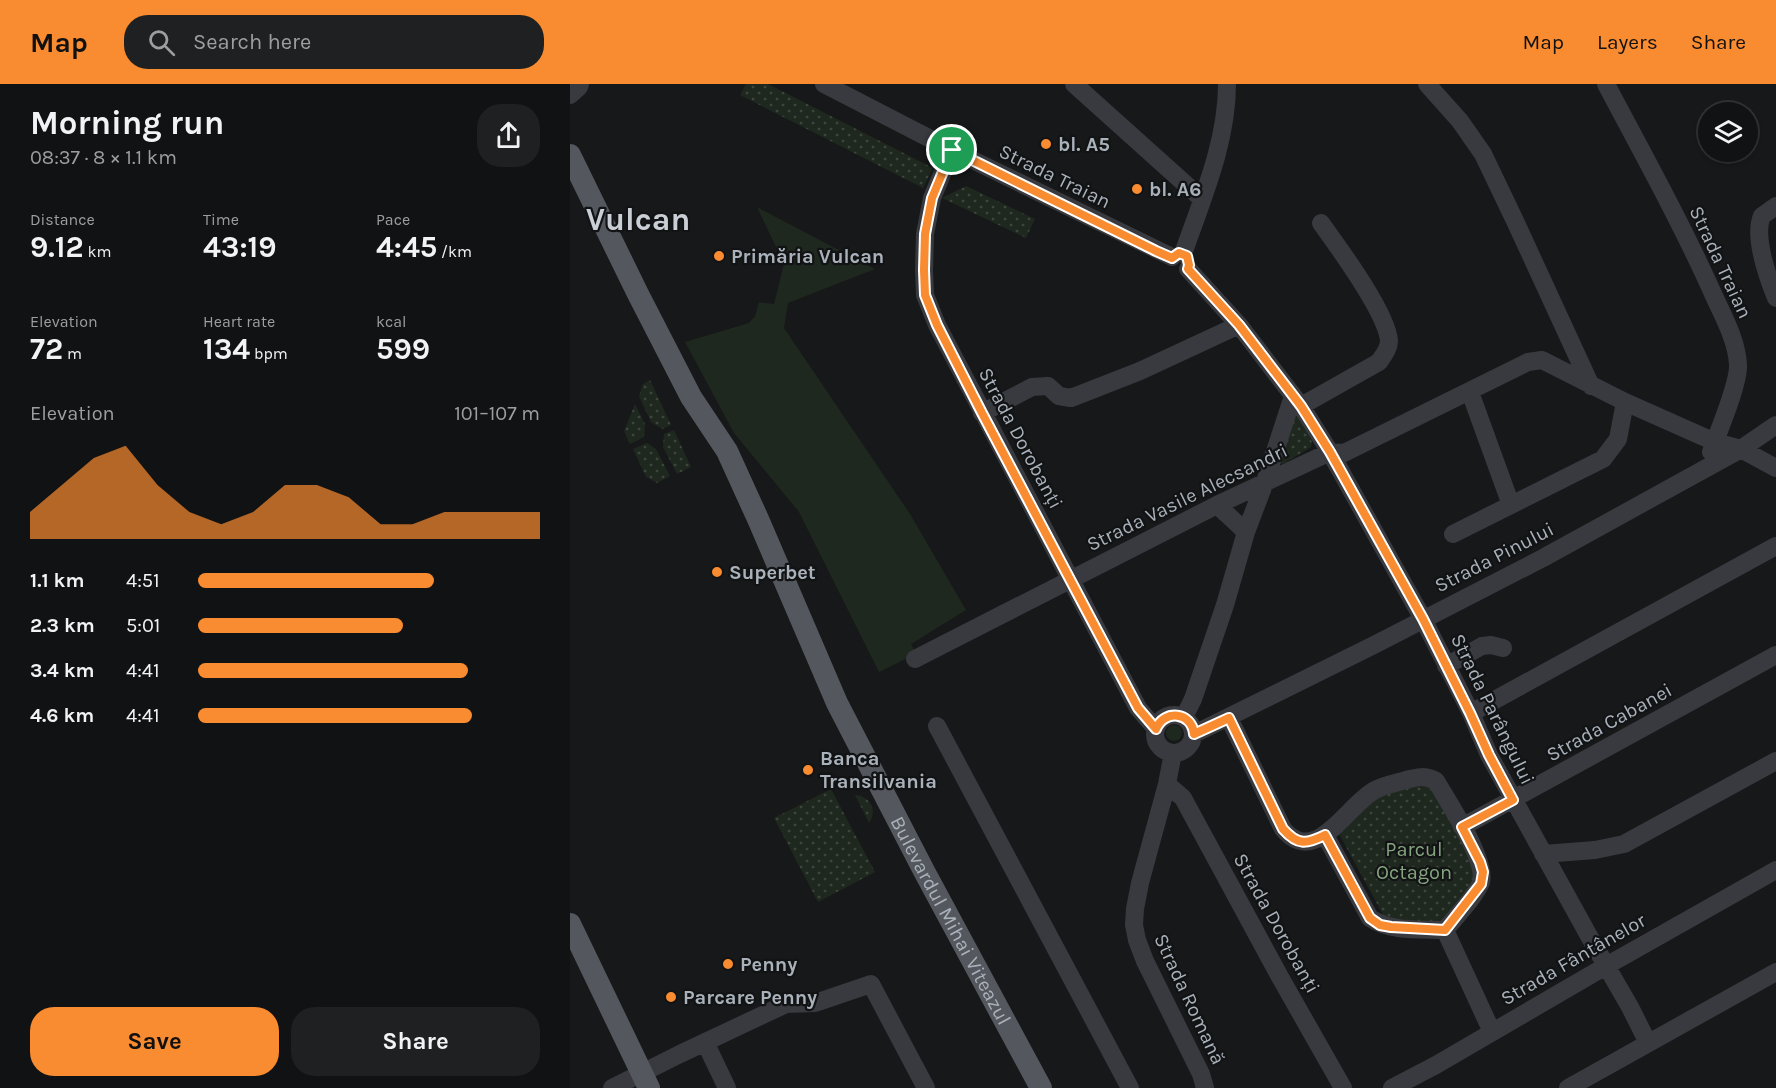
<!DOCTYPE html>
<meta charset="utf-8">
<style>
:root{--surface:#111213;--page:#1e2021;--text:#f1f3f6;--muted:#9c9ea0;--line:#303233;--accent:#f98b30}
body{margin:0;font-family:Karla,sans-serif;background:var(--page);color:var(--text);height:100vh;display:flex;flex-direction:column;font-size:22px;white-space:nowrap}
*{box-sizing:border-box;margin:0}
p{font-size:20px;color:var(--muted)}
.icon{flex:none;width:33px;height:33px;fill:none;stroke:currentColor;stroke-width:2;stroke-linecap:round;stroke-linejoin:round}
.map{position:relative;flex:1;overflow:hidden}
.panel{display:flex;flex-direction:column;background:var(--surface);width:570px}
.panel>*{flex:none}
.controls{position:absolute;left:1128px;top:18px;display:grid;gap:12px}
.controls a{display:grid;place-items:center;width:60px;height:60px;border-radius:50%;background:var(--surface);box-shadow:0 2px 4px #0004,0 0 0 2px var(--line);font-size:30px}
.pin{position:absolute;display:grid;place-items:center;width:51px;height:51px;color:#fff;margin:-26px;border:3px solid #fff;border-radius:50%;box-shadow:0 2px 6px #0007}
.round{display:grid;place-items:center;flex:none;width:63px;height:63px;border-radius:24px;background:var(--page)}
.head{display:flex;align-items:center;justify-content:space-between;height:102px;padding:0 30px}
h1{font-size:33px;font-weight:700;line-height:45px}
.metrics{display:grid;grid-template-columns:repeat(3,1fr);gap:9px;height:102px;padding:6px 30px}
.metrics div{display:grid;align-content:center}
.metrics b{font-size:30px;font-weight:700}
.metrics small{font-size:16px;font-weight:400}
.metrics p{font-size:16px}
.chart{height:168px;padding:12px 30px}
.chart p{display:flex;justify-content:space-between}
.chart svg{width:100%;height:108px;margin-top:6px;fill:var(--accent);opacity:.7}
.cta{display:flex;gap:12px;margin-top:auto;padding:12px 30px}
.cta a{flex:1;height:69px;border-radius:24px;background:var(--accent);color:#111;font-size:24px;font-weight:700;line-height:69px;text-align:center}
.cta a+a{background:var(--page);color:var(--text)}
ul{padding:0 30px;list-style:none;font-size:20px}
li{display:grid;grid-template-columns:96px 72px 1fr;align-items:center;height:45px}
li i{height:15px;border-radius:8px;background:var(--accent)}
header{display:flex;align-items:center;gap:36px;box-sizing:border-box;height:84px;padding:0 30px;background:var(--accent);color:#111}
header strong{font-size:28px}
nav{display:flex;gap:33px;margin-inline-start:auto;font-size:21px}
.search{width:420px;height:54px;background:var(--page);display:flex;align-items:center;gap:15px;box-sizing:border-box;padding:0 21px;border-radius:24px;color:var(--muted);font-size:22px}
main{display:flex;flex:1;min-height:0}
.map>svg:first-child{display:block}
.grass{fill:#1f281f}
.park{fill:url(#park-dots)}
.lines{fill:none;stroke-linecap:round;stroke-linejoin:round}
.minor{stroke:#383a3f;stroke-width:18}
.major{stroke:#54585e;stroke-width:22}
.route-casing{stroke:#fff;stroke-width:12}
.route{stroke:#f98b30;stroke-width:8}
.poi-dot{fill:#f98b30;stroke:#121314;stroke-width:2}
.labels{text-anchor:middle;stroke-width:4.5;stroke-linejoin:round;paint-order:stroke}
.poi-label{font-size:20px;font-weight:bold;fill:#a9b1ba;stroke:#121314;text-anchor:start}
.street-label{font-size:20px;fill:#a9b1ba;stroke:#121314}
.park-label{font-size:20px;fill:#85a57f;stroke:#121314}
.town-label{font-size:32px;font-weight:bold;fill:#cacfd5;stroke:#121314}
</style>
<header>
<strong>Map</strong>
<div class="search"><svg class="icon" aria-label="search" viewBox="0 0 24 24"><circle cx="10" cy="10" r="6"/><path d="M15 15l6 6"/></svg>Search here</div>
<nav><a>Map</a><a>Layers</a><a>Share</a></nav>
</header>
<main>
<section class="panel">
<div class="head"><div><h1>Morning run</h1><p>08:37 · 8 × 1.1 km</p></div><a class="round"><svg class="icon" aria-label="share" viewBox="0 0 24 24"><path d="M12 15V3M7 8l5-5 5 5M5 13v7h14v-7"/></svg></a></div>
<div class="metrics">
<div><p>Distance</p><b>9.12<small> km</small></b></div>
<div><p>Time</p><b>43:19</b></div>
<div><p>Pace</p><b>4:45<small> /km</small></b></div>
</div>
<div class="metrics">
<div><p>Elevation</p><b>72<small> m</small></b></div>
<div><p>Heart rate</p><b>134<small> bpm</small></b></div>
<div><p>kcal</p><b>599</b></div>
</div>
<div class="chart"><p><span>Elevation</span>101–107 m</p>
<svg viewBox="0 0 160 44" preserveAspectRatio="none"><path d="M0 44V33L10 22L20 11L30 6L40 22L50 33L60 38L70 33L80 22L90 22L100 27L110 38L120 38L130 33L140 33L150 33L160 33V44z"/></svg>
</div>
<ul>
<li><b>1.1 km</b>4:51<i style="width:69%"></i></li>
<li><b>2.3 km</b>5:01<i style="width:60%"></i></li>
<li><b>3.4 km</b>4:41<i style="width:79%"></i></li>
<li><b>4.6 km</b>4:41<i style="width:80%"></i></li>
</ul>
<div class="cta"><a>Save</a><a>Share</a></div>
</section>
<div class="map">
<svg width="1206" height="1004" viewBox="0 0 1206 1004">
<defs>
<pattern id="park-dots" width="8" height="8" patternUnits="userSpaceOnUse" patternTransform="scale(1.5)"><rect width="8" height="8" fill="#1f281f"/><path d="M2 2h.1M6 6h.1" fill="none" stroke="#3d453d" stroke-width="1.8" stroke-linecap="round"/></pattern>
</defs>
<rect width="100%" height="100%" fill="#171819"/>
<path class="grass" d="M187 123 305 185 218 219 214 244 340 430 396 526 341 560 346 570 309 588 229 428 164 349 115 258 179 239 185 232 189 218 204 220 214 180Z
M596 649a8 8 0 1 1 16 0a8 8 0 1 1-16 0Z"/>
<path class="park" d="M176 0H198L363 84 353 104 170 11Z
M396 102 465 135 456 154 372 114Z
M80 296 101 341 92 345 81 338 69 312 73 300Z
M65 320 75 340 74 353 60 360 54 347Z
M728 332 730 333 742 358 741 363 713 380 710 379 724 333Z
M104 346 121 383 107 390 93 363 94 350Z
M77 359 86 365 100 392 87 399 76 393 63 365Z
M863 700 909 788 875 838H817L768 748 816 706Z
M261 705 305 788 248 818 204 734Z
M285 711C300 712 308 726 299 739Z"/>
<g class="lines">
<path class="minor" d="M254 0 382 66 602 173
M504 0 632 115
M857 0 890 37 913 70 946 139 1021 302
M1036 0C1073 70 1112 140 1144 212 1154 234 1167 257 1168 281 1169 300 1148 348 1141 368
M0 11 9 3 10 0
M382 66 362 114 355 150 354 186 355 211 367 241 568 624 586 645
M1206 122 1192 132C1183 152 1198 194 1206 214
M613 170C632 115 657 59 657 0
M618 185 669 241 731 322 760 368 853 535 901 629 919 671 1019 852 1060 923 1078 959
M900 308 941 421 1033 375 1048 355 1055 318
M731 322 809 278C813 272 819 265 819 257 817 229 769 164 751 139
M412 329 462 303 478 302 489 312 501 314 570 287 669 241
M647 421 676 448
M883 450 941 421
M345 575 647 421 760 368 774 369 958 278 972 276 1055 318 1145 358 1171 365 1206 384
M876 582 912 562 921 561 933 564
M901 629 1206 462
M585 650a19 19 0 1 1 38 0a19 19 0 1 1-38 0Z
M614 633 623 615 655 521 676 448 695 398 723 312
M659 634 713 745C746 784 777 721 805 706 814 701 826 699 836 696 847 693 855 691 866 697 878 718 917 776 911 798 908 809 883 836 875 846
M367 642 560 1004
M624 650 804 561 973 474 1171 365 1206 341
M603 669 597 700 570 799 565 825 564 841 567 856 575 877 631 990 635 1004
M597 700 613 714 710 893 773 1004
M892 743 1206 571
M755 751 800 834C821 848 850 845 875 846
M973 770 1025 766 1054 760 1206 677
M875 846 922 948
M135 958 157 1004
M42 1004 110 970 216 920 245 919 301 900 356 1004
M822 1004 866 981 1036 882 1206 786
M998 1004 1206 888"/>
<g class="major">
<path id="s1" d="M0 71 68 210 121 313 157 367 188 435 267 619 354 787 471 1004"/>
<path d="M0 840 79 1004"/>
</g>
</g>
<g class="lines">
<g class="route-casing">
<path id="route" d="M382 66 586 167 602 174 609 169 617 172 619 181 618 185 669 241 731 322 760 368 853 535 900 629 919 671 943 716 892 743 910 778 913 788 911 800 875 846 821 843 810 841 800 834 755 751C737 760 728 762 713 745L659 634 624 650C622 628 594 625 586 645L568 624 412 329 367 241 355 211 354 186 355 150 362 114Z"/>
</g>
<use href="#route" class="route"/>
</g>
<g class="poi-dot">
<circle cx="476" cy="60" r="6"/>
<circle cx="567" cy="105" r="6"/>
<circle cx="149" cy="172" r="6"/>
<circle cx="147" cy="488" r="6"/>
<circle cx="238" cy="686" r="6"/>
<circle cx="158" cy="880" r="6"/>
<circle cx="101" cy="913" r="6"/>
</g>
<g class="labels">
<g class="poi-label">
<text x="488" y="67">bl. A5</text>
<text x="579" y="112">bl. A6</text>
<text x="161" y="179">Primăria Vulcan</text>
<text x="159" y="495">Superbet</text>
<text x="250" y="681">Banca<tspan x="250" dy="23">Transilvania</tspan></text>
<text x="170" y="887">Penny</text>
<text x="113" y="920">Parcare Penny</text>
</g>
<g class="street-label">
<text transform="translate(485 92) rotate(26)" y="7">Strada Traian</text>
<text transform="translate(1151 178) rotate(65)" y="7">Strada Traian</text>
<text transform="translate(451 354) rotate(62)" y="7">Strada Dorobanți</text>
<text transform="translate(617 413) rotate(-26)" y="7">Strada Vasile Alecsandri</text>
<text transform="translate(924 473) rotate(-27)" y="7">Strada Pinului</text>
<text transform="translate(923 625) rotate(64)" y="7">Strada Parângului</text>
<text transform="translate(1039 638) rotate(-29)" y="7">Strada Cabanei</text>
<text dy="7" stroke="none"><textPath href="#s1" startOffset="856">Bulevardul Mihai Viteazul</textPath></text>
<text transform="translate(707 839) rotate(61)" y="7">Strada Dorobanți</text>
<text transform="translate(1003 875) rotate(-30)" y="7">Strada Fântânelor</text>
<text transform="translate(620 915) rotate(65)" y="7">Strada Romană</text>
</g>
<g class="park-label">
<text x="844" y="772">Parcul<tspan x="844" dy="23">Octagon</tspan></text>
</g>
<g class="town-label">
<text x="68" y="146">Vulcan</text>
</g>
</g>
</svg>
<div class="controls">
<a><svg class="icon" aria-label="layers" viewBox="0 0 24 24"><path d="M12 4l9 5-9 5-9-5zM3 14l9 5 9-5"/></svg></a>
</div>
<div class="pin" style="left:382px;top:66px;background:#1e9e55"><svg class="icon" aria-label="arrive" viewBox="0 0 24 24"><path d="M6 21V4h12l-3 4 3 4H6"/></svg></div>
</div>
</main>
